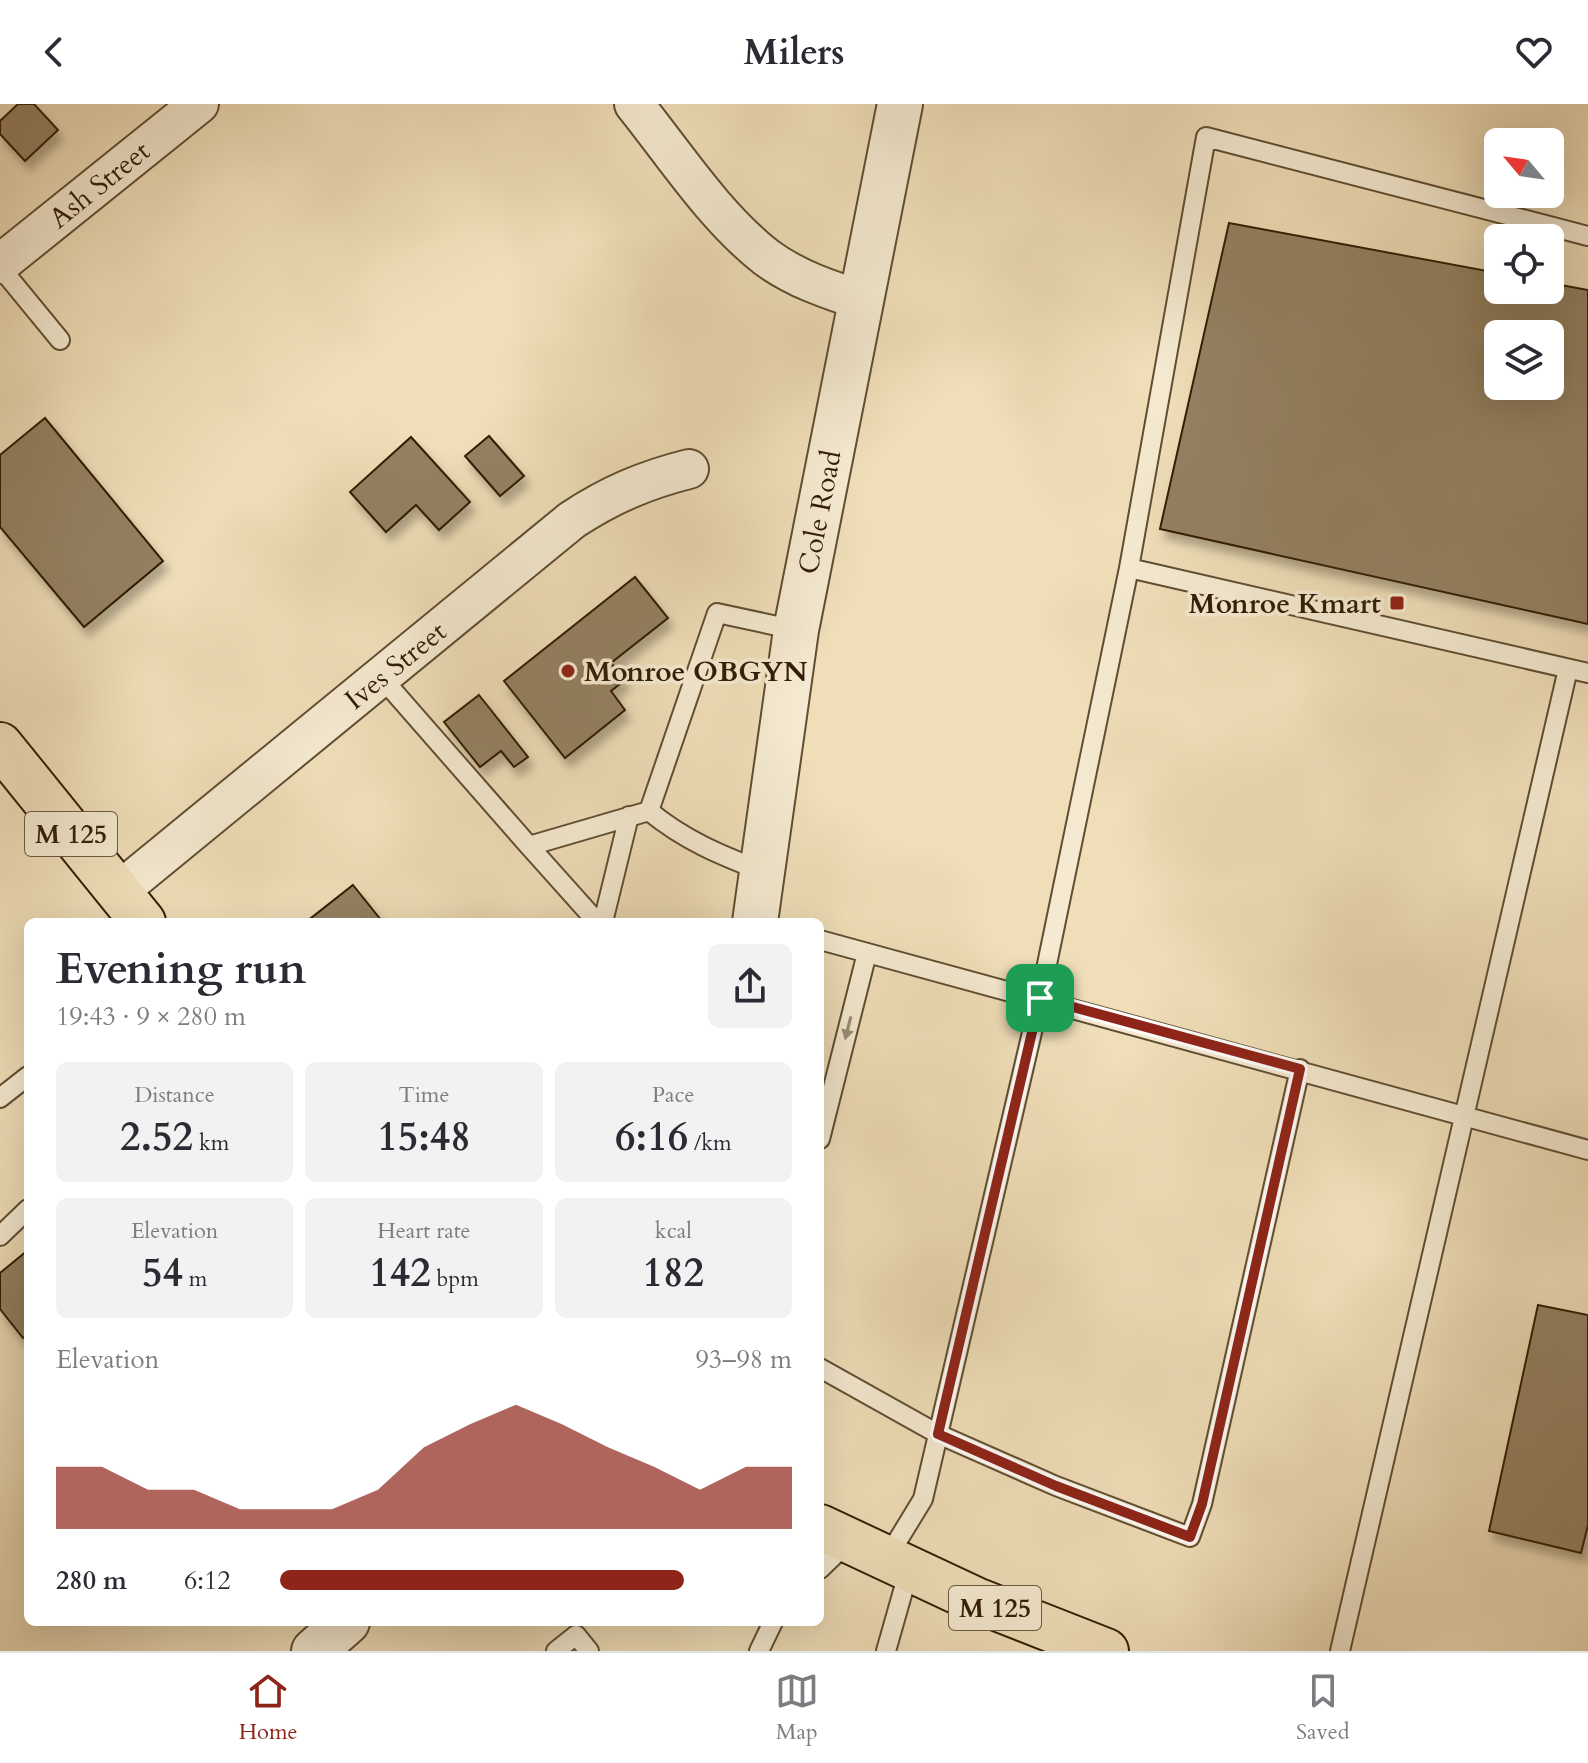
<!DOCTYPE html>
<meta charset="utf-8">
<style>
:root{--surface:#fff;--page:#f2f2f3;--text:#2b2b33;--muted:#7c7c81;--line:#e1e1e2;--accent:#8f2418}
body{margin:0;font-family:Cardo,serif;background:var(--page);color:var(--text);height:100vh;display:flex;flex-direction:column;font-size:30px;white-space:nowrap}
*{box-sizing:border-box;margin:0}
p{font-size:26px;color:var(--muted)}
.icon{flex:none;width:44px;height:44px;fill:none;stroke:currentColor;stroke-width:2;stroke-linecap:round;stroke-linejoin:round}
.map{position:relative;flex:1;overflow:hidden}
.details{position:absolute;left:24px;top:814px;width:800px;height:708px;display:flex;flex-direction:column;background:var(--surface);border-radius:12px;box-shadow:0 8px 32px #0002}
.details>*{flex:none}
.needle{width:52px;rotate:299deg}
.buttons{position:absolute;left:1484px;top:24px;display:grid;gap:16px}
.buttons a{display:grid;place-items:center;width:80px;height:80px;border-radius:12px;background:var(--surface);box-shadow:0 8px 32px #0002;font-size:40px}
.pin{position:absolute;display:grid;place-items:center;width:68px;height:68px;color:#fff;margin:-34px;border-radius:16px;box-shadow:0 4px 12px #0006}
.round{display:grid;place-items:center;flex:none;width:84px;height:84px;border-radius:12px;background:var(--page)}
.headline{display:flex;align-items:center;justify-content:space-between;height:136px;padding:0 32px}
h1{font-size:44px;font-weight:600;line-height:60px}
.stats{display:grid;grid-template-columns:repeat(3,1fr);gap:12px;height:136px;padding:8px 32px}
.stats div{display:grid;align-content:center;border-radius:12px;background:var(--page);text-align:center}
.stats b{font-size:40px;font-weight:600}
.stats small{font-size:22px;font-weight:400}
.stats p{font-size:22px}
.chart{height:224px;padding:16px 32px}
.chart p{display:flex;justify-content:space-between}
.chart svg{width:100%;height:144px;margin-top:8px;fill:var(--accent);opacity:.7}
ul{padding:0 32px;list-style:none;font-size:26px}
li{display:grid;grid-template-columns:128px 96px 1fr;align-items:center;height:60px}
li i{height:20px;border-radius:10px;background:var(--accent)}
header{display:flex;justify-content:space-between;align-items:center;height:104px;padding:0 32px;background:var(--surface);font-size:36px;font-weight:600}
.menu{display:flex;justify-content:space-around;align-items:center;height:112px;border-top:2px solid var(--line);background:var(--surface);font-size:22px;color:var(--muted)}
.menu a{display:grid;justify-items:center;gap:4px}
.menu .current{color:var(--accent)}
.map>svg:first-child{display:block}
.building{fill:#948162;stroke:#311d05;stroke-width:2;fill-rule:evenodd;filter:url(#shadow)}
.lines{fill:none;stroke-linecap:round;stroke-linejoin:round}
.service-casing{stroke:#604d32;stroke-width:22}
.minor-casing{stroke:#604d32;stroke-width:42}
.tertiary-casing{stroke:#604d32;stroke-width:48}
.primary-casing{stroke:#311d05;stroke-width:48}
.service{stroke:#f5ead1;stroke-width:18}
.minor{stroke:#f5ead1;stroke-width:38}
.tertiary{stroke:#f5ead1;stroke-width:44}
.primary{stroke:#efdeb8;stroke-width:44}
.oneway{fill:#9d8e75}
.route-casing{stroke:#fff;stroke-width:16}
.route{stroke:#8f2418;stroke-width:10}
.poi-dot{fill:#8f2418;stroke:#f5ead1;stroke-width:3}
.labels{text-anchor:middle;stroke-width:7;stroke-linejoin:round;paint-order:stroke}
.shield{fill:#f5ead1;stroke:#6c5a42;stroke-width:2}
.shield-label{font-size:26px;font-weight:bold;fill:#311d05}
.street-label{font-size:28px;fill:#311d05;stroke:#f5ead1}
.poi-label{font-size:28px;font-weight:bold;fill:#311d05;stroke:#f5ead1;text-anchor:end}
</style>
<header><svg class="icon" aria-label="back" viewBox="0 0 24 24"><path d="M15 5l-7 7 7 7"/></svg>Milers<svg class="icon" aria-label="heart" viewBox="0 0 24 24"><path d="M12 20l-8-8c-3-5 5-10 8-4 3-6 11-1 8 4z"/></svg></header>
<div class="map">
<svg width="1588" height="1547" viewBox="0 0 1588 1547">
<defs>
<filter id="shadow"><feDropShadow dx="5" dy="9" stdDeviation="4" flood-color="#0004"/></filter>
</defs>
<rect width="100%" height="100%" fill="#efdeb8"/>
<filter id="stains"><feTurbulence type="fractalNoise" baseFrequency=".0025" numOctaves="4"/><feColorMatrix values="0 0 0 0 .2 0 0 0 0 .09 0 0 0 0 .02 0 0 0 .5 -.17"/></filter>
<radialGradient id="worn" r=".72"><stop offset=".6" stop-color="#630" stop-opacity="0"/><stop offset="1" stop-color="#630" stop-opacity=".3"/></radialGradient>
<path class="building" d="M18 0H34L58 26 25 57 0 30V17Z
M1229 119 1498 169V186H1550V179L1588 186V520L1160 425ZM1498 230H1550V282H1498Z
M45 314 163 457 84 523 0 423V351Z
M489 332 524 372 500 392 465 352Z
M411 333 470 398 439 426 416 401 386 428 350 388Z
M635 473 668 514 611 559 625 576 611 587 625 606 565 654 504 577Z
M479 591 528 653 514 663 501 647 480 663 444 618Z
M353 781 381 816 306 818Z
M28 1146V1231L23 1234 0 1205V1169Z
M1538 1201 1588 1211V1421L1581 1449 1489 1427Z"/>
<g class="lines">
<g class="service-casing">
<path id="service" d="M0 163 60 236
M1129 464 1206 33 1588 132
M381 573 529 742 649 707 717 509 796 526
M649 707C684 736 720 751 762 767
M529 742 597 818
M603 818 629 712
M820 836 1588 1046
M0 994 28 972
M820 1035 867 849
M0 1132 28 1105
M820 1264 938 1330 1056 1382 1190 1433 1202 1400 1300 965
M887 1454 923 1395 1040 894 1129 464 1588 569
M820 1465 849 1437
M556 1547 576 1531 589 1547
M759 1547 773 1518
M886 1547 909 1466
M1340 1547 1568 565"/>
</g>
<g class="minor-casing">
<path id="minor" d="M634 0C675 51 714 112 766 153 794 174 827 185 860 196
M0 160 199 0
M118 788 572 416C610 391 645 376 689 365"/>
</g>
<g class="tertiary-casing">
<path id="tertiary" d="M755 818 796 526 900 0
M314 1547 347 1518"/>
</g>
<g class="primary-casing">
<path id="primary" d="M0 641 143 818
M820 1423 976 1496 1106 1547"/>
</g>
<use href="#service" class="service"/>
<use href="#minor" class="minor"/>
<use href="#tertiary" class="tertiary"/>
<use href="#primary" class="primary"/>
</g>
<defs><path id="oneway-solid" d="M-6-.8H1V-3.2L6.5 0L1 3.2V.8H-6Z" transform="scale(2)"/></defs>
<use class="oneway" href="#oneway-solid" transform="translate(848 924) rotate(104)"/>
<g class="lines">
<g class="route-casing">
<path id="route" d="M1040 894 1300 965 1202 1400 1190 1433 1056 1382 938 1330Z"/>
</g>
<use href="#route" class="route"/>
</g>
<g class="poi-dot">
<rect x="1389" y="491" width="16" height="16" rx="4"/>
<circle cx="568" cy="567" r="8"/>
</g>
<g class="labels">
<g class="shield">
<rect x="25" y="708" width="92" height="44" rx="6"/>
<rect x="949" y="1482" width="92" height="44" rx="6"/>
</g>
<g class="shield-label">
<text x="71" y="739">M 125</text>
<text x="995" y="1513">M 125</text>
</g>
<g class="street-label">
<text transform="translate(99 80) rotate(-39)" y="10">Ash Street</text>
<text transform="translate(819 408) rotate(-79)" y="10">Cole Road</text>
<text transform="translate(395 561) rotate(-39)" y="10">Ives Street</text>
</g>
<g class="poi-label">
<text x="1381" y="509">Monroe Kmart</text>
<text x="584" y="577" text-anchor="start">Monroe OBGYN</text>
</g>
</g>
<rect width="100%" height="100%" filter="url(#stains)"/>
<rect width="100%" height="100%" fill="url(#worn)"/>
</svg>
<div class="buttons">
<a><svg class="needle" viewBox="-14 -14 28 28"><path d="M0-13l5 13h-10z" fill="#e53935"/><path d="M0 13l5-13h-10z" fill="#7c7c81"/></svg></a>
<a><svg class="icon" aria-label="locate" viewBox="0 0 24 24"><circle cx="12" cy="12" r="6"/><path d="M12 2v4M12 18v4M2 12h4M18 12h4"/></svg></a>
<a><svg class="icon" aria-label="layers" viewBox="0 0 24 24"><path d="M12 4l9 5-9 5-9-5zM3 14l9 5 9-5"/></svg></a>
</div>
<div class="pin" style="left:1040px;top:894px;background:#1e9e55"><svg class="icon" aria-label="arrive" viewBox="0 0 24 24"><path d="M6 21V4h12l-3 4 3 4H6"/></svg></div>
<section class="details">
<div class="headline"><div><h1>Evening run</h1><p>19:43 · 9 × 280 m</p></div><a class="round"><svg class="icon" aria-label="share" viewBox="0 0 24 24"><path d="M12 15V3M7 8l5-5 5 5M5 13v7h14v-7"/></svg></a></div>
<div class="stats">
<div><p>Distance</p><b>2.52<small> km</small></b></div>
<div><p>Time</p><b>15:48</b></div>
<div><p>Pace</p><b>6:16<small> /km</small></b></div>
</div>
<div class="stats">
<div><p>Elevation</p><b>54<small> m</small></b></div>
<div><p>Heart rate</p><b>142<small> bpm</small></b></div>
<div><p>kcal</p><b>182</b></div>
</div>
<div class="chart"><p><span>Elevation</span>93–98 m</p>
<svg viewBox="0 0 160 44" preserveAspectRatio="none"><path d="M0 44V25L10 25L20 32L30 32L40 38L50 38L60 38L70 32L80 19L90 12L100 6L110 12L120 19L130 25L140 32L150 25L160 25V44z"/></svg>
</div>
<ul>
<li><b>280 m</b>6:12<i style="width:79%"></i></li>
</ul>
</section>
</div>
<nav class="menu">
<a class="current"><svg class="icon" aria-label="home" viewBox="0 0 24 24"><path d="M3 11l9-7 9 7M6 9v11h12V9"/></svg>Home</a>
<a><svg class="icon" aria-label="map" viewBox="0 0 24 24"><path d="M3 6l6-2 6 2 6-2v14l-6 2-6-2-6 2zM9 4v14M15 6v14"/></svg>Map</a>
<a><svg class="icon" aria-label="saved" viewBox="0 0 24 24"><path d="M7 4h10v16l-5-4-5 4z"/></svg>Saved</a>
</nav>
